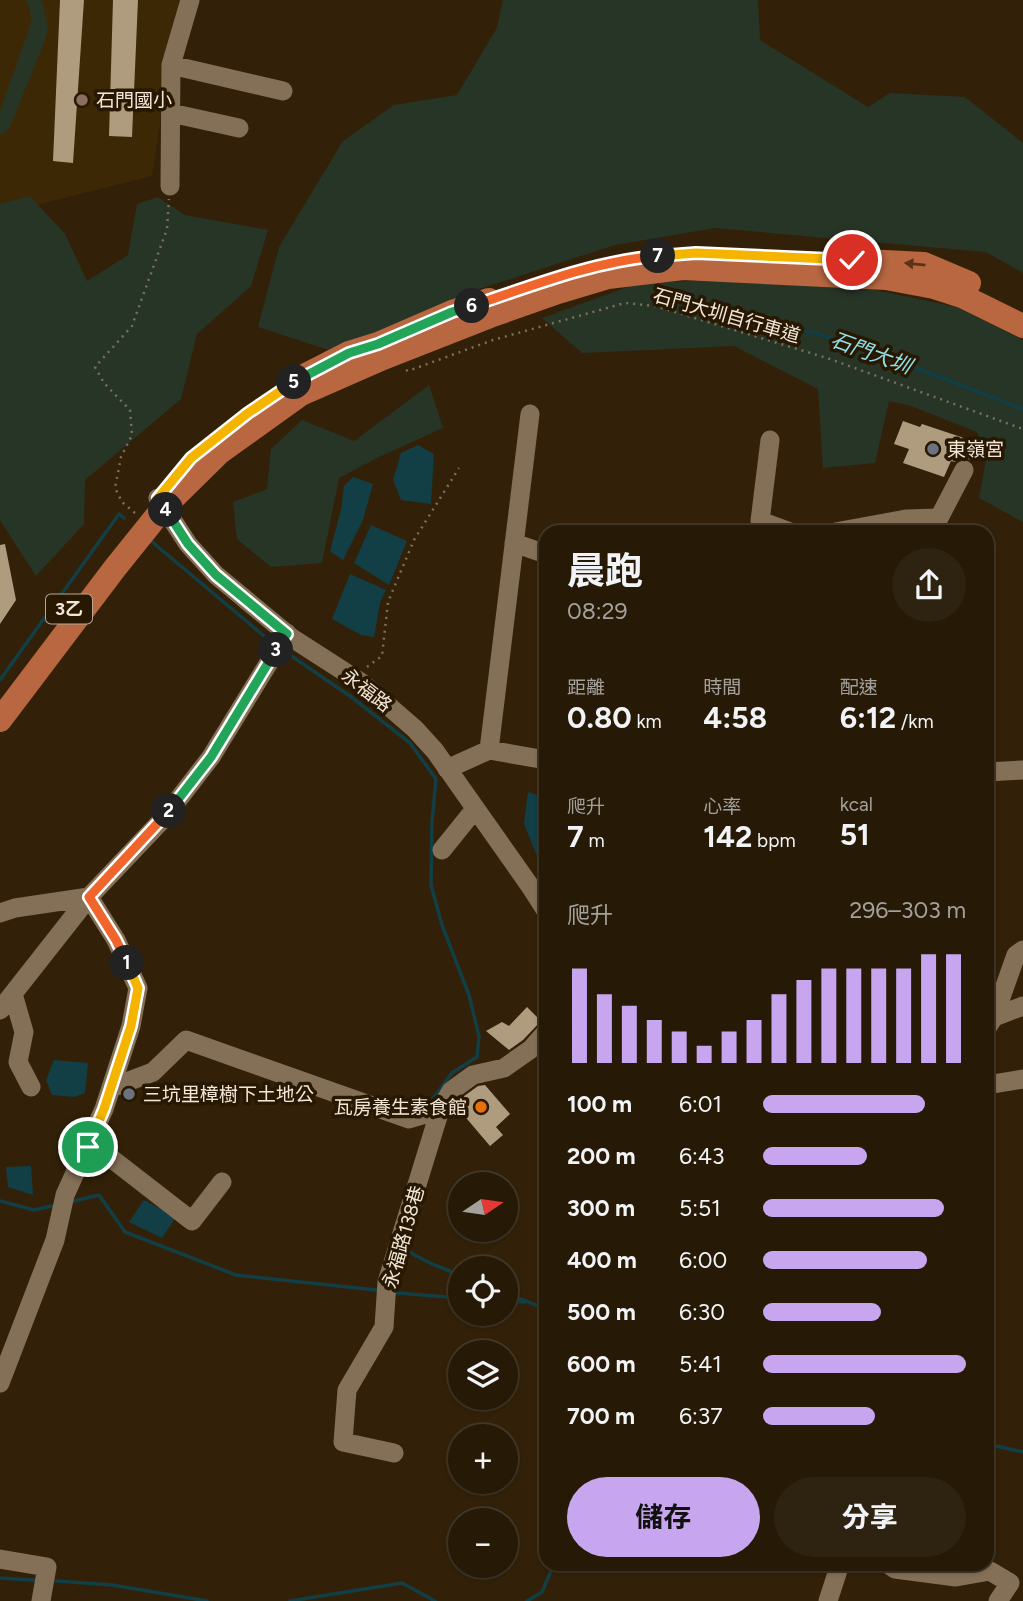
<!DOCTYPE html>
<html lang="zh-TW">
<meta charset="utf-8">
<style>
:root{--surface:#261906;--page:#2e2210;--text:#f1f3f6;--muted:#a4a09b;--line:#423828;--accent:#c8a6ef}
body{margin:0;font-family:Figtree,"Noto Sans TC",sans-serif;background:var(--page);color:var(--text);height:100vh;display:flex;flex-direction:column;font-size:26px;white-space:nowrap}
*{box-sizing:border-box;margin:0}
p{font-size:23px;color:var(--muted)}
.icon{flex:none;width:38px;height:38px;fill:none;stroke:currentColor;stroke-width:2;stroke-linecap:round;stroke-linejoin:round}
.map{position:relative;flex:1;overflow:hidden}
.panel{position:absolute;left:539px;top:525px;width:455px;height:1046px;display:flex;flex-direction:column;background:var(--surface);border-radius:21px;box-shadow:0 2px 5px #0004,0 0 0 2px var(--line)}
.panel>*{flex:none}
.needle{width:46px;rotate:77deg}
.buttons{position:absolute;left:448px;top:1172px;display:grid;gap:14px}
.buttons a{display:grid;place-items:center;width:70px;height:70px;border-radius:50%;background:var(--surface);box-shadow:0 2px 5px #0004,0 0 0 2px var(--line);font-size:35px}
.pin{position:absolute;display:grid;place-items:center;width:60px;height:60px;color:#fff;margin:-30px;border:4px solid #fff;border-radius:50%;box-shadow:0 2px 7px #0007}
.km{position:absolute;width:35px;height:35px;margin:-18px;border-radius:50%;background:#222;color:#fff;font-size:19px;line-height:35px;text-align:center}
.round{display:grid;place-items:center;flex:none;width:74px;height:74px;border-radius:37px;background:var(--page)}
.head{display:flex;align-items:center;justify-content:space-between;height:119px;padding:0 28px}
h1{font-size:38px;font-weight:700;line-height:52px}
.figures{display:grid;grid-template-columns:repeat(3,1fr);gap:10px;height:119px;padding:7px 28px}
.figures div{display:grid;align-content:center}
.figures b{font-size:30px;font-weight:700}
.figures small{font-size:19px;font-weight:400}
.figures p{font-size:19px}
.chart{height:196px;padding:14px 28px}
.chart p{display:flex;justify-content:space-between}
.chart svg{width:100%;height:126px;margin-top:7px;stroke:var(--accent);stroke-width:6}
.button{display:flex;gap:14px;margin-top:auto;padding:14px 28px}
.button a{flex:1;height:80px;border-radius:42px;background:var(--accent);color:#111;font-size:28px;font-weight:700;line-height:80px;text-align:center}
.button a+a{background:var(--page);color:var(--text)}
ul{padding:0 28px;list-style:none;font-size:23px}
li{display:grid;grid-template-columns:112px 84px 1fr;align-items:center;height:52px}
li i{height:18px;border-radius:9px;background:var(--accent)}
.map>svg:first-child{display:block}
.built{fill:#3d2806}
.green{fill:#273526}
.water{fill:#113f45}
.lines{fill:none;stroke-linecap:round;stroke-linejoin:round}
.stream{stroke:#113f45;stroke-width:3.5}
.building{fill:#af9c7f}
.path{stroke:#7d6f5a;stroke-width:2.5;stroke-dasharray:2 5;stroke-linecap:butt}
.minor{stroke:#847056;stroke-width:19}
.major{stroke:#b86740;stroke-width:24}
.oneway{fill:#5a3417}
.split-1-casing{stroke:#fff;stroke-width:14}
.split-2-casing{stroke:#fff;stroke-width:14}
.split-3-casing{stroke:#fff;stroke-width:14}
.split-4-casing{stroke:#fff;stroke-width:14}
.split-5-casing{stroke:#fff;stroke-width:14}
.split-6-casing{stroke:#fff;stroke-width:14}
.split-7-casing{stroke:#fff;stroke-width:14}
.split-8-casing{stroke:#fff;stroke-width:14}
.split-1{stroke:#f5b400;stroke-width:9}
.split-2{stroke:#f0652b;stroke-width:9}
.split-3{stroke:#22a559;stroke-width:9}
.split-4{stroke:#22a559;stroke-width:9}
.split-5{stroke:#f5b400;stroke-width:9}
.split-6{stroke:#22a559;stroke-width:9}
.split-7{stroke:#f0652b;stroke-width:9}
.split-8{stroke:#f5b400;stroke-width:9}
.education-dot{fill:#8d6e63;stroke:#281801;stroke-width:2.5}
.worship-dot{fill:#6b7280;stroke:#281801;stroke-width:2.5}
.food-dot{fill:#e8710a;stroke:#281801;stroke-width:2.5}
.labels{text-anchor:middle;stroke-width:7;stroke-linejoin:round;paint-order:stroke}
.shield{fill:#281801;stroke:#b5a897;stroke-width:2}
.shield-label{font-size:18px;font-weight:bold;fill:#f1e6d7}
.poi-label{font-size:19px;fill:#f1e6d7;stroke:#281801;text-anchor:start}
.street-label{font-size:19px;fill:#f1e6d7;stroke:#281801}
.water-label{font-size:21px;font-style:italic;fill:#8edfe9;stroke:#281801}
</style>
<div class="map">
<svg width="1023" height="1601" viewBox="0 0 1023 1601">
<rect width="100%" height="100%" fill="#322108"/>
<path class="built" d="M0 0H183L175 25 152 176 0 214Z"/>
<path class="green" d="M25 0H41L43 5 48 28 44 43 9 129 0 135V111L31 23 30 8Z
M503 0H758L760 40 868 107 890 93 965 97 1023 143V273L986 252 715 228 615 245 470 292 332 351 258 327 279 247 343 141 394 105 457 95 497 28Z
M30 196 65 234 87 281 128 255 137 204 158 197 185 215 268 230 251 286 197 334 181 399 85 480 84 524 36 576 0 520V204Z
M708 280 842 283 957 307 1023 340V522L979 498 987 455 977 432 911 406 889 401 875 463 823 468 818 389 734 346 582 353 542 318 636 284Z
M429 385 443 428 379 457 339 478 322 563 271 567 237 539 233 502 267 489 271 449 302 420 354 441Z"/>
<path class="water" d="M418 445 434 454 431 504 401 500 393 480 401 453Z
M353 477 373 484 363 520 343 560 330 551 341 510 344 486Z
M371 525 407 541 389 585 354 563Z
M350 574 386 590 380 603 374 637 361 635 332 619Z
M528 792 546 798V878L524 824Z
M54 1060 88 1063 85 1093 74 1097 52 1095 46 1080Z
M31 1166 33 1195 8 1187 6 1167Z
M144 1200 176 1217 162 1238 129 1222Z"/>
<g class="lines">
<path class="stream" d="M715 310 819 334 890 358 1023 409
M151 541 270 641
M287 653 350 696 410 743 436 779 432 822 431 885 442 925 469 995 479 1036 477 1057 452 1073 429 1104
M0 680 119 514 124 518
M0 1201 34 1210 52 1206
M74 1201 99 1195 125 1232 236 1275 376 1290
M407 1246V1251L432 1264 460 1275
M397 1293 460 1298
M506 1293 546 1309
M506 1301 525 1302
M987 1444 1023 1452
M0 1578 34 1580
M56 1581 112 1585 207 1601
M290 1601 402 1583 435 1601
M527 1601 542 1592 554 1564"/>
</g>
<path class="building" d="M60 0H84L73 163 53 161Z
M113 0H138L132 137 109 136Z
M903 421 920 427 922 424 961 437 977 446 971 460 964 458 958 459 955 462 951 461 944 477 903 463 909 449 894 444Z
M5 544 16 600 0 624V545Z
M527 1007 541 1021 523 1040 509 1050 486 1031 502 1022 509 1026Z
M485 1085 510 1114 496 1127 503 1135 490 1146 456 1106 460 1099 478 1086Z"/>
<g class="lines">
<path class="path" d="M406 370 408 371 493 340 625 303 655 306 827 358 1023 429
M135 513 122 502 115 488 121 457 132 435 130 410 104 383 95 367 132 326 167 229 169 199
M367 667 382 656 388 602 414 540 459 468"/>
<path class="minor" d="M171 65 283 91
M171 113 239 128
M170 186 171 65 190 0
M770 440 760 521 790 532
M158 498 188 544 216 575 292 638 362 683 415 729 435 751 530 886 546 911
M835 532 906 519 939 518 964 470
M514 543 546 554
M489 750 530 414
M447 769 489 750 546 760
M987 772 1023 770
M442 850 475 809
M0 913 15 908 89 897
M13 994 24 1032 18 1062 31 1087
M0 1010 89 897 164 818 211 757 287 633
M994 1017 1023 1006
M987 1028 994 1017 1016 955 1023 950
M987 1085 1023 1079
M111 1088 153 1072 186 1040 409 1119 440 1110
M88 1147 112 1159 192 1221 222 1182
M0 1383 55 1240 65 1195 104 1109 131 1026 138 988 116 940 89 897
M394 1453 343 1442 347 1390 384 1327 387 1282 440 1110 451 1091 473 1075 504 1068 531 1049 546 1032
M0 1559 47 1567 41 1601
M888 1564 895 1569 956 1577 990 1571 1010 1583 998 1601
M828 1601 840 1564"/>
<path class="major" d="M865 261 924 264 969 283
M306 375 349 353 378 344 452 312 489 300
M0 720 115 568 164 507 220 452 301 394 383 358 490 316 558 292 608 277 683 268 886 278 934 287 962 296 1023 326"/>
</g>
<defs><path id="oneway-solid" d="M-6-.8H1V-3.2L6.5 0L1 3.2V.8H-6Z" transform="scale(1.75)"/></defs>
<use class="oneway" href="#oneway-solid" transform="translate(915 264) rotate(-174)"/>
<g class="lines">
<g class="split-1-casing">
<path id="split-1" d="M88 1147 104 1109 131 1026 138 988 127 963"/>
</g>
<g class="split-2-casing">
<path id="split-2" d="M127 963 116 940 89 897 169 811"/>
</g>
<g class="split-3-casing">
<path id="split-3" d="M169 811 211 757 276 650"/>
</g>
<g class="split-4-casing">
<path id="split-4" d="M166 510 188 544 216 575 287 634 276 650"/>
</g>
<g class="split-5-casing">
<path id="split-5" d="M166 510 158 498 191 458 248 413 294 382"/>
</g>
<g class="split-6-casing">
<path id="split-6" d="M294 382 349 353 378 344 452 312 472 306"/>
</g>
<g class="split-7-casing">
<path id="split-7" d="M472 306C531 286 595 261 658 256"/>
</g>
<g class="split-8-casing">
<path id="split-8" d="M658 256 696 253 852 260"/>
</g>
<use href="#split-1" class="split-1"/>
<use href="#split-2" class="split-2"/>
<use href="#split-3" class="split-3"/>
<use href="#split-4" class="split-4"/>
<use href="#split-5" class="split-5"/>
<use href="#split-6" class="split-6"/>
<use href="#split-7" class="split-7"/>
<use href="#split-8" class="split-8"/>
</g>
<circle class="education-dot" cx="82" cy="100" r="7"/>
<g class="worship-dot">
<circle cx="933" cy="449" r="7"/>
<circle cx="129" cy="1094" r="7"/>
</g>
<circle class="food-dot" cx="481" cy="1107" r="7"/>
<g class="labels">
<rect class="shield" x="46" y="594.5" width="46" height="29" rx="5"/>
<g class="shield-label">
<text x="69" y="615">3乙</text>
</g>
<g class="poi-label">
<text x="96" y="107">石門國小</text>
<text x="947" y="456">東嶺宮</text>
<text x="143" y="1101">三坑里樟樹下土地公</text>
<text x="467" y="1114" text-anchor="end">瓦房養生素食館</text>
</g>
<g class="street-label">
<text transform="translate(727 315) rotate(16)" y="7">石門大圳自行車道</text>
<text transform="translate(367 690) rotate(38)" y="7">永福路</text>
<text transform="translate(403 1237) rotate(-74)" y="7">永福路138巷</text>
</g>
<g class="water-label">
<text transform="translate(871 353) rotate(20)" y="7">石門大圳</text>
</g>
</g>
</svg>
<div class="buttons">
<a><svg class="needle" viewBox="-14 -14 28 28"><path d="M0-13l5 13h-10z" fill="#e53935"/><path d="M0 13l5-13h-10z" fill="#a4a09b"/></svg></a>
<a><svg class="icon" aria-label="locate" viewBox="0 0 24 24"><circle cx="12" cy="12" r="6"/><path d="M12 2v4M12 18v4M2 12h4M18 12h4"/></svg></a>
<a><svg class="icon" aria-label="layers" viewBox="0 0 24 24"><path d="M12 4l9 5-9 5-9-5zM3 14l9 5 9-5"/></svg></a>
<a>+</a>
<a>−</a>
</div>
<div class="pin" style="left:88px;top:1147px;background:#1e9e55"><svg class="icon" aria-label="arrive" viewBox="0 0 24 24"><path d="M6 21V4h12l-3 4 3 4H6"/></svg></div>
<div class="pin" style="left:852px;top:260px;background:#d93025"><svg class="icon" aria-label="check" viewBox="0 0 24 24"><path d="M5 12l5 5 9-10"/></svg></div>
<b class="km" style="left:127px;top:963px">1</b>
<b class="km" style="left:169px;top:811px">2</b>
<b class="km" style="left:276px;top:650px">3</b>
<b class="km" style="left:166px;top:510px">4</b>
<b class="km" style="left:294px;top:382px">5</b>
<b class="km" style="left:472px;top:306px">6</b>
<b class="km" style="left:658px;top:256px">7</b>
<section class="panel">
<div class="head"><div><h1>晨跑</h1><p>08:29</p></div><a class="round"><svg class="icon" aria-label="share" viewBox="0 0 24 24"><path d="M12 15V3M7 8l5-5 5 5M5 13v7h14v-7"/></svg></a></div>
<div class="figures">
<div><p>距離</p><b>0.80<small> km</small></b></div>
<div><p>時間</p><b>4:58</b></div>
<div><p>配速</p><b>6:12<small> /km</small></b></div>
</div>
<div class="figures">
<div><p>爬升</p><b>7<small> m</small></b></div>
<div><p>心率</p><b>142<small> bpm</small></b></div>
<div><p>kcal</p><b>51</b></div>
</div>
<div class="chart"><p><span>爬升</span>296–303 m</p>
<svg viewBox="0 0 160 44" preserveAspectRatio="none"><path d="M5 44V11M15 44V20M25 44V24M35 44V29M45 44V33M55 44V38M65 44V33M75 44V29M85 44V20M95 44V15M105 44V11M115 44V11M125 44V11M135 44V11M145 44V6M155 44V6"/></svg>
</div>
<ul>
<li><b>100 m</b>6:01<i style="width:80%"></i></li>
<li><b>200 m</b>6:43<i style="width:51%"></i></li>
<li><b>300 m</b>5:51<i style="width:89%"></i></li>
<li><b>400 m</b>6:00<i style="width:81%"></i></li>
<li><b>500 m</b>6:30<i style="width:58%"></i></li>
<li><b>600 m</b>5:41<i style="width:100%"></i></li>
<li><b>700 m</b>6:37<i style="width:55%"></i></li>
</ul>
<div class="button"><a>儲存</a><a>分享</a></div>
</section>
</div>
